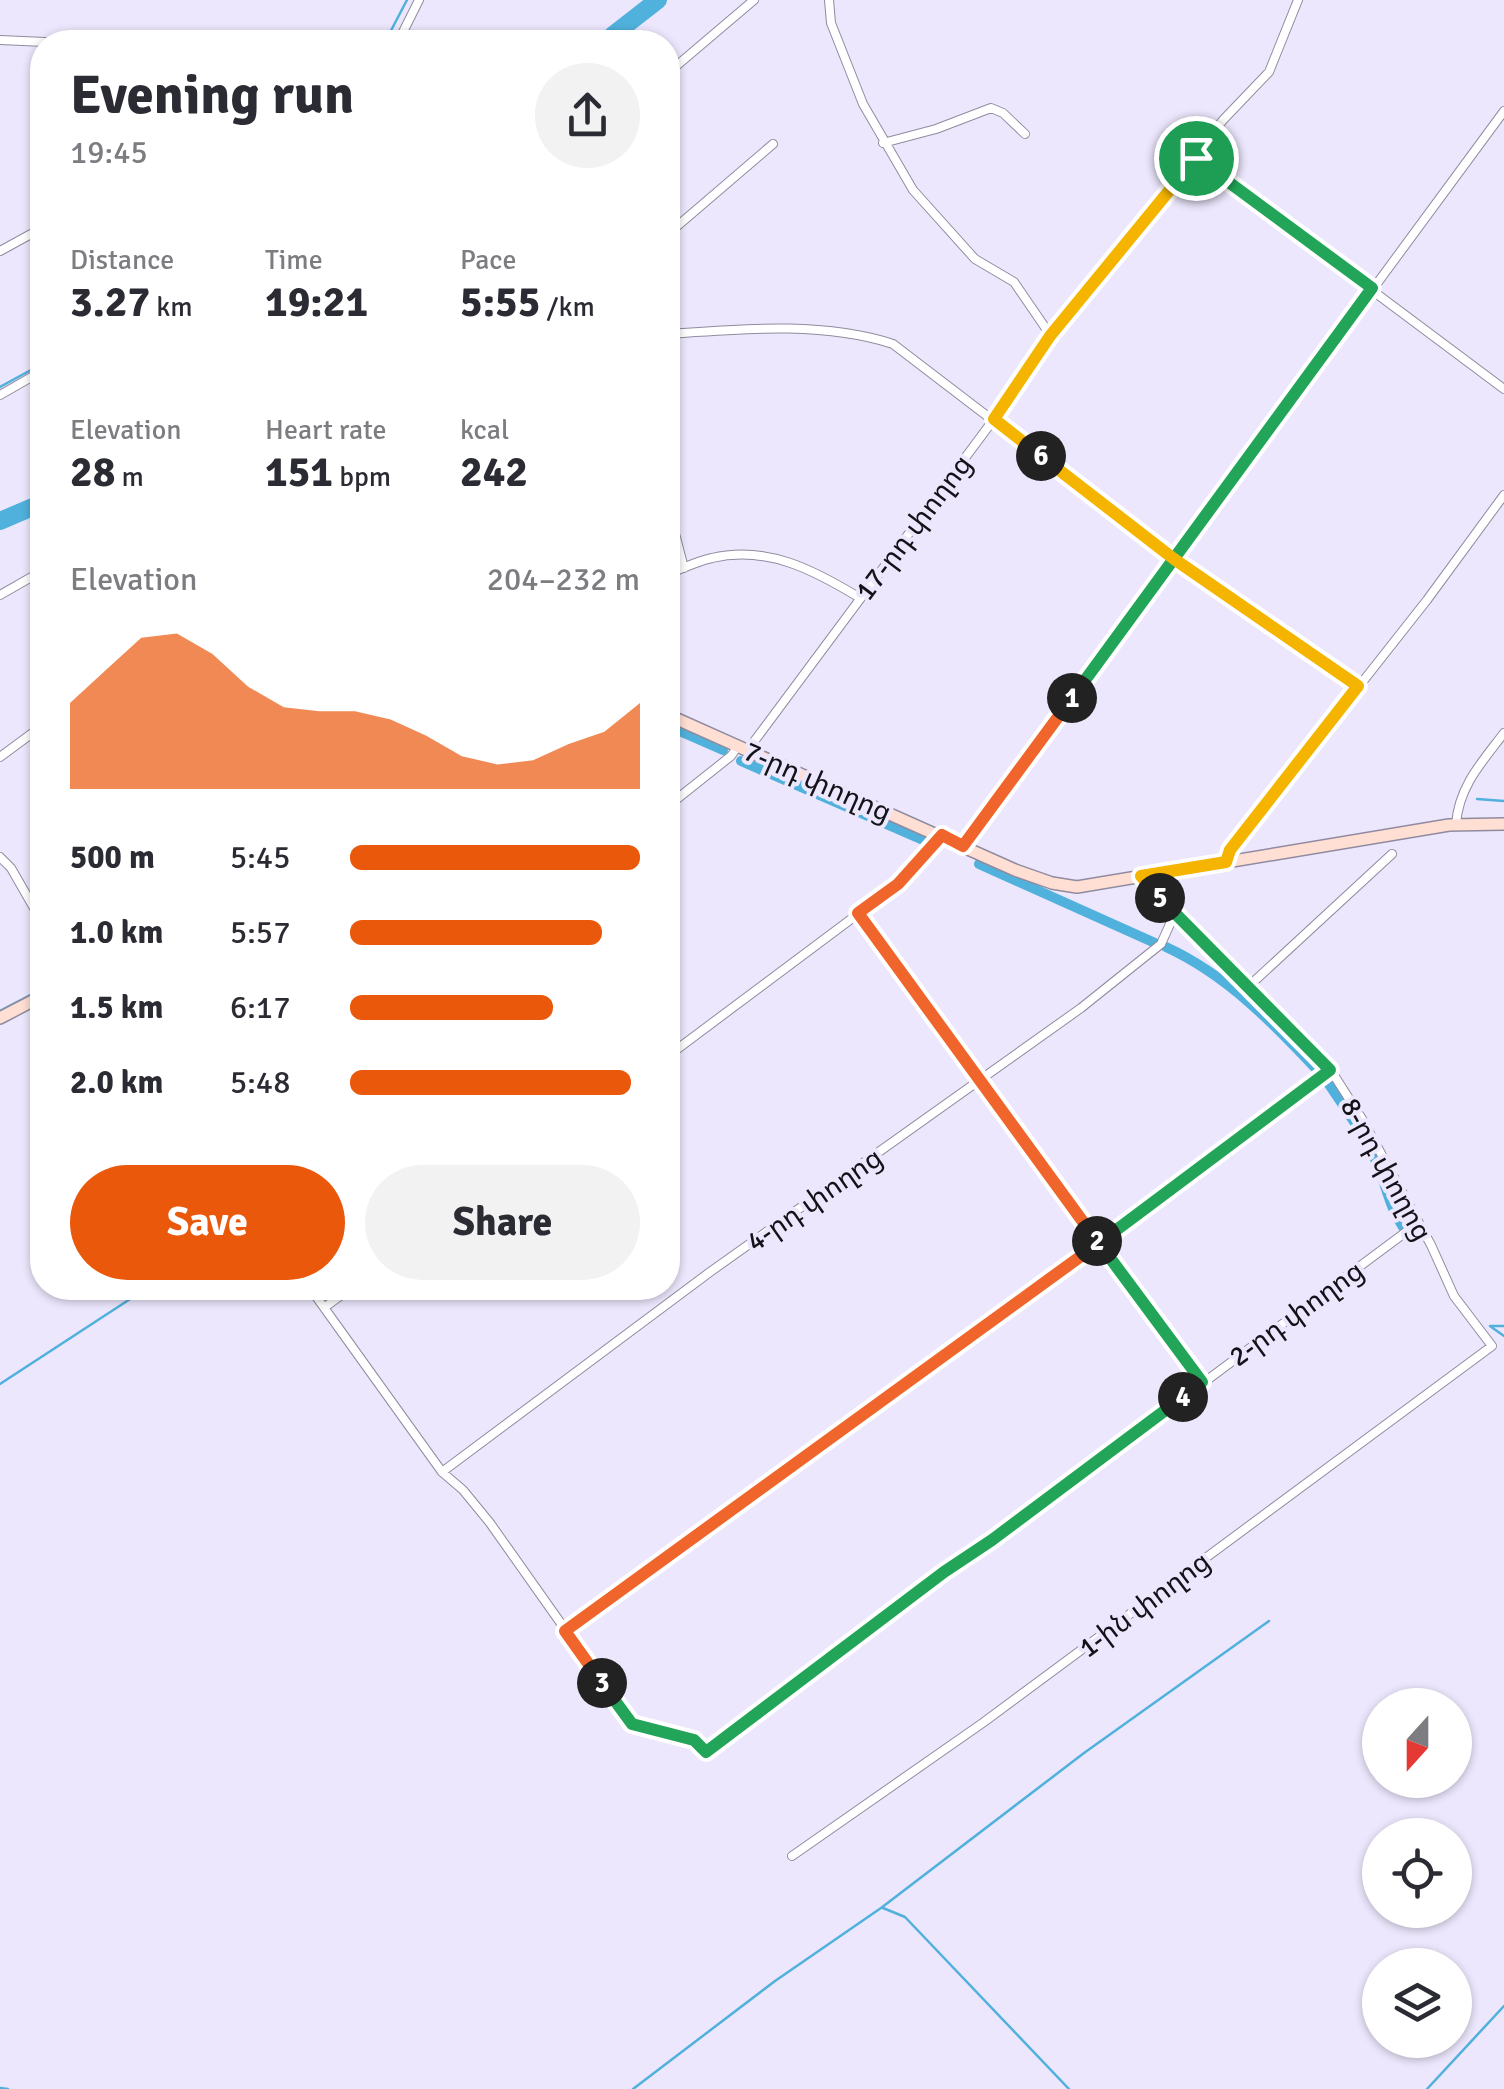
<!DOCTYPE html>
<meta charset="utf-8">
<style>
:root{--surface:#fff;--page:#f2f2f3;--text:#2b2b33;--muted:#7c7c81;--accent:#ea580c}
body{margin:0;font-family:Signika,"Noto Sans Armenian",sans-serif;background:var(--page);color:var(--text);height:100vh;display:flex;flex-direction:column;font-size:38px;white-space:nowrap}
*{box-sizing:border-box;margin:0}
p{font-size:32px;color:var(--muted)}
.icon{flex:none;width:55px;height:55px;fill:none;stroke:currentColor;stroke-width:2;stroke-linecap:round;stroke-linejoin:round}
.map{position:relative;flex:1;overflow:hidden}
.panel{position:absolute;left:30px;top:30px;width:650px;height:1270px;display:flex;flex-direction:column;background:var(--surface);border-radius:40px;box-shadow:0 2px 8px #0004}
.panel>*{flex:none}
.needle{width:65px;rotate:201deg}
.controls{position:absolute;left:1362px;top:1688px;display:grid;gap:20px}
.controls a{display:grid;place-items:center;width:110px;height:110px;border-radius:50%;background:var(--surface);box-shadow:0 2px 8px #0004;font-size:50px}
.pin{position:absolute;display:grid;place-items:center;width:85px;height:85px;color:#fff;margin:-42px;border:5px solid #fff;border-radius:50%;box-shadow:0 2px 10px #0007}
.km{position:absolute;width:50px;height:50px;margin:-25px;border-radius:50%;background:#222;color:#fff;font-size:28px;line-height:50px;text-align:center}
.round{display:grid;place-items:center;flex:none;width:105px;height:105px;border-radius:52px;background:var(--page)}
.summary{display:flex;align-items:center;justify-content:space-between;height:170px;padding:0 40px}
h1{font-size:55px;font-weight:700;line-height:75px}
.stats{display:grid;grid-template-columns:repeat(3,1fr);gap:15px;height:170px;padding:10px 40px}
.stats div{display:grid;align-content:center}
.stats b{font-size:42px;font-weight:700}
.stats small{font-size:28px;font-weight:400}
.stats p{font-size:28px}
.chart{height:280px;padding:20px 40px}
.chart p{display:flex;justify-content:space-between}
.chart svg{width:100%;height:180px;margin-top:10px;fill:var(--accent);opacity:.7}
.button{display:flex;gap:20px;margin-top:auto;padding:20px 40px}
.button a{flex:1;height:115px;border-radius:60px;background:var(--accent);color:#fff;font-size:40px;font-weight:700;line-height:115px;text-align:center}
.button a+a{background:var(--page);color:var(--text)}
ul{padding:0 40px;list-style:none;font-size:32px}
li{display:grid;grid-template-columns:160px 120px 1fr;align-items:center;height:75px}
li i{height:25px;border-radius:12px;background:var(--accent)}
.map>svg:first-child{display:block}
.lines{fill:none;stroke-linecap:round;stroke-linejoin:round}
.stream{stroke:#50b1dc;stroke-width:2.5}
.canal{stroke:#50b1dc;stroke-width:10}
.river{stroke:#50b1dc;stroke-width:18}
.street-casing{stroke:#908b9f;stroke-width:10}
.secondary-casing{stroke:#908b9f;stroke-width:14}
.street{stroke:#fff;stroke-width:8}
.secondary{stroke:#ffdfd4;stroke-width:11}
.split-1-casing{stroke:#fff;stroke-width:20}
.split-2-casing{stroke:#fff;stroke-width:20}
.split-3-casing{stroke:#fff;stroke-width:20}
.split-4-casing{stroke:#fff;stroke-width:20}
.split-5-casing{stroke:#fff;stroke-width:20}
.split-6-casing{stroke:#fff;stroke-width:20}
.split-7-casing{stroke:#fff;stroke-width:20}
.split-1{stroke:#22a559;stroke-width:12}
.split-2{stroke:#f0652b;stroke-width:12}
.split-3{stroke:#f0652b;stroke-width:12}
.split-4{stroke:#22a559;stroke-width:12}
.split-5{stroke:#22a559;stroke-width:12}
.split-6{stroke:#f5b400;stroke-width:12}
.split-7{stroke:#f5b400;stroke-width:12}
.labels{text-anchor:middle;stroke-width:8;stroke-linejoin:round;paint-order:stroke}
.street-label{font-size:28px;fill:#141219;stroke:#ede7fd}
</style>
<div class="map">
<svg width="1504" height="2089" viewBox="0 0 1504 2089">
<rect width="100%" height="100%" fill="#ede7fd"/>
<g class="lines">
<path class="stream" d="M385 42 407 0
M0 387 42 364
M1477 799 1504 801
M0 1011 42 989
M1490 1326 1504 1336
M1491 1326H1504
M0 1384 147 1288
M883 1908 905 1917 1069 2089
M0 2088 8 2089
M633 2089 775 1981 881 1908 1084 1753 1269 1621
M1427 2089 1504 2006"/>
<path class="canal" d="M668 726 723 750
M741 761 923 840
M979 864 1155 943
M1166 947C1227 975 1273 1023 1319 1072
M1328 1083C1347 1111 1369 1141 1381 1174 1388 1194 1391 1209 1403 1227"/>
<path class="river" d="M608 42 613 35 658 0
M0 521 42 503"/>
<g class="street-casing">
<path id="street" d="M829 0 831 23 863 104 913 190 975 259 1014 282 1051 336
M0 40 45 42
M398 42 419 0
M668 73 754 0
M883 143 936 129 991 108 1003 113 1025 134
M1195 158 1504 389
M668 234 773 144
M0 251 42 228
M668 334C740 329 822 321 893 344L1174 559 1358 686
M0 395 42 371
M668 507 684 568
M668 574C682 569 697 561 712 558 767 545 814 570 860 598
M0 595 42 571
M747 751 994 419 1051 336 1223 120 1269 72 1298 0
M0 757 42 726
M668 806 731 756 738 746
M1456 824C1459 786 1482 762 1504 733
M963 846 1504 111
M0 857 11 868 42 922
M1226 862 1230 850 1427 600 1504 495
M859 913 1046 1174 1202 1382
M1249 986 1392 854
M668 1056 898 884 941 835
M310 1288 442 1472 463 1490 490 1523 632 1724 694 1740 706 1753 944 1571 992 1540 1418 1223
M325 1307 351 1288
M442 1472 710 1272 1081 1008 1161 944 1174 915
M565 1631 1099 1243 1330 1069
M792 1856 984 1722 1492 1346 1454 1296 1431 1245 1362 1119 1330 1069 1249 986 1174 915 1141 875"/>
</g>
<g class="secondary-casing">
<path id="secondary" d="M668 715 1015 870 1052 883 1077 887 1449 825 1504 824
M0 1018 42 996"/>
</g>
<use href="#street" class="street"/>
<use href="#secondary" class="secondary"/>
</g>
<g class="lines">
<g class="split-1-casing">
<path id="split-1" d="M1072 698 1372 288 1196 158"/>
</g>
<g class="split-2-casing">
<path id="split-2" d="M1072 698 963 846 942 835 898 884 858 913 1097 1241"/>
</g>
<g class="split-3-casing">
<path id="split-3" d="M602 1683 565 1631 1099 1243 1097 1241"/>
</g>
<g class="split-4-casing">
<path id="split-4" d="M602 1683 632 1724 694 1740 706 1752 944 1572 992 1540 1183 1397"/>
</g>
<g class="split-5-casing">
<path id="split-5" d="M1160 898 1330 1070 1099 1243 1202 1382 1183 1397"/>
</g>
<g class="split-6-casing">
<path id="split-6" d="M1041 456 1174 559 1358 686 1230 850 1226 862 1141 876 1160 898"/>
</g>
<g class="split-7-casing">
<path id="split-7" d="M1041 456 994 419 1050 336 1196 158"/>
</g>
<use href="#split-1" class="split-1"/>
<use href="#split-2" class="split-2"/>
<use href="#split-3" class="split-3"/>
<use href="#split-4" class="split-4"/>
<use href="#split-5" class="split-5"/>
<use href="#split-6" class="split-6"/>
<use href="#split-7" class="split-7"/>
</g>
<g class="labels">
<g class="street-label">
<text transform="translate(913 527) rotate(-53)" y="10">17-րդ փողոց</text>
<text transform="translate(818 781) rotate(24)" y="10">7-րդ փողոց</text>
<text transform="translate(1387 1169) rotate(61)" y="10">8-րդ փողոց</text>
<text transform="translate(814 1199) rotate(-35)" y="10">4-րդ փողոց</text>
<text transform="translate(1296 1313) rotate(-36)" y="10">2-րդ փողոց</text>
<text transform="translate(1144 1604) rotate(-37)" y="10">1-ին փողոց</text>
</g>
</g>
</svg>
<div class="controls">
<a><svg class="needle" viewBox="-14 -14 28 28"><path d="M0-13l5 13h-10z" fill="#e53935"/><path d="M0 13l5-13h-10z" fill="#7c7c81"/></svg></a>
<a><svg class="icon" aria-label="locate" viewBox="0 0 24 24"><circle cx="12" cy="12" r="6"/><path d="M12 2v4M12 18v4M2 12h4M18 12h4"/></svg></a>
<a><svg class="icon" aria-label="layers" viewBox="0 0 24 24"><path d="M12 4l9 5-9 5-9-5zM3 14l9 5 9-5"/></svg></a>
</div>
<div class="pin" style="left:1196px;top:158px;background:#1e9e55"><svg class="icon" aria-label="arrive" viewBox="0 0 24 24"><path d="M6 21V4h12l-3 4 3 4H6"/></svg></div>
<b class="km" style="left:1072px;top:698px">1</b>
<b class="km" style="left:1097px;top:1241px">2</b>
<b class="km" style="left:602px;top:1683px">3</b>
<b class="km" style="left:1183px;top:1397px">4</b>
<b class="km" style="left:1160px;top:898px">5</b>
<b class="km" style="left:1041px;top:456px">6</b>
<section class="panel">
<div class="summary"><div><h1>Evening run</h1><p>19:45</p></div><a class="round"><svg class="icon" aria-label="share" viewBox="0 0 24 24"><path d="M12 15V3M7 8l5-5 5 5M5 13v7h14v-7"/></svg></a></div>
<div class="stats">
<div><p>Distance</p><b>3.27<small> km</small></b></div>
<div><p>Time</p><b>19:21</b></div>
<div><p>Pace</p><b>5:55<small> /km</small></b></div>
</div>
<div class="stats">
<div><p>Elevation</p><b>28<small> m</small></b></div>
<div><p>Heart rate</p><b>151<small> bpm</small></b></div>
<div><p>kcal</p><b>242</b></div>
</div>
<div class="chart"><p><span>Elevation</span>204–232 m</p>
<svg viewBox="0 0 160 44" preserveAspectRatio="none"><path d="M0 44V23L10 15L20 7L30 6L40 11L50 19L60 24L70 25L80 25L90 27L100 31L110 36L120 38L130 37L140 33L150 30L160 23V44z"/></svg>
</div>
<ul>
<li><b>500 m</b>5:45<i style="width:100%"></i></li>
<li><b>1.0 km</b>5:57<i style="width:87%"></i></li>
<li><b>1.5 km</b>6:17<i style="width:70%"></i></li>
<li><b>2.0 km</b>5:48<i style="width:97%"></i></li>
</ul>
<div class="button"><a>Save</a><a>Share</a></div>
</section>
</div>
